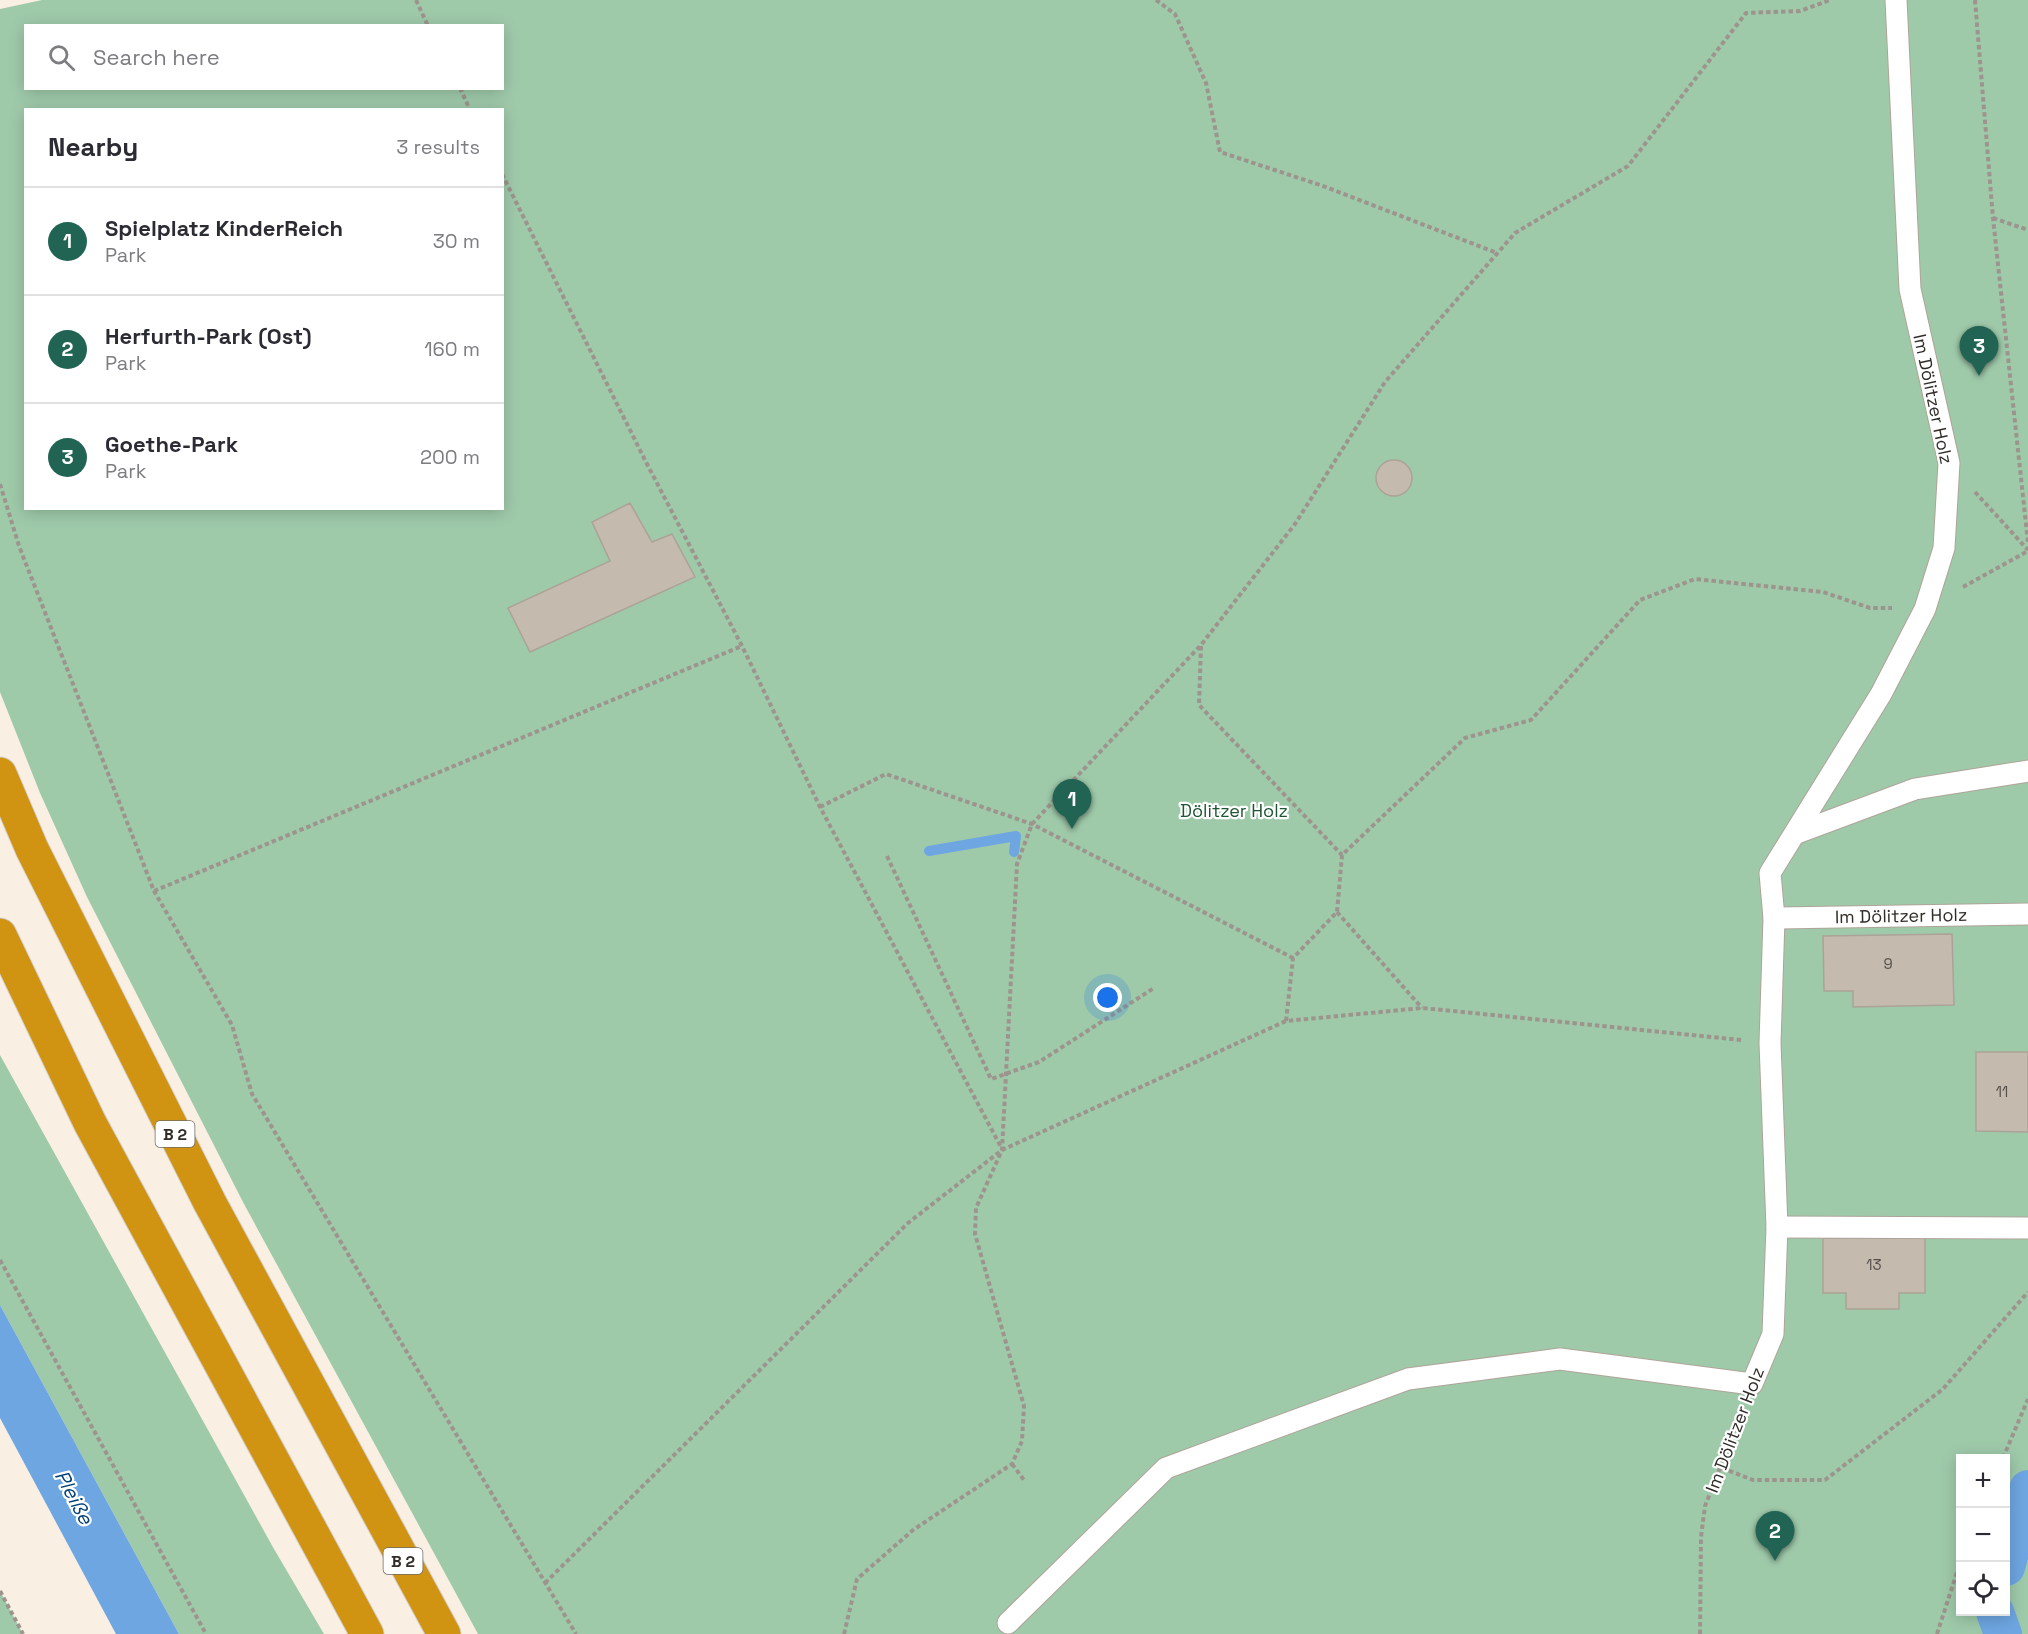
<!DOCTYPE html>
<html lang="en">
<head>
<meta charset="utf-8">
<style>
	:root { --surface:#fff; --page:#f2f2f3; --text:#2b2b33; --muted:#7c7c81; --line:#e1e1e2; --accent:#216454 }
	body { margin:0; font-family:"Space Grotesk",sans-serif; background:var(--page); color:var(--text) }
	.controls { position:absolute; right:18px; bottom:18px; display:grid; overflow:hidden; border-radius:0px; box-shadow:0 3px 15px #0003 }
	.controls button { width:54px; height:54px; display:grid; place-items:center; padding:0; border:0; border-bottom:2px solid var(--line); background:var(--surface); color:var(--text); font:30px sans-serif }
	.you { position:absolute; left:1108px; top:998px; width:21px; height:21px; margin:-15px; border:4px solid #fff; border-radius:50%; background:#1a73e8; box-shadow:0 0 0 9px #1a73e833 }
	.badge { display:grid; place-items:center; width:39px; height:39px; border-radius:50%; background:var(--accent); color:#fff; font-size:20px; font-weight:700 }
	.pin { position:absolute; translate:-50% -50px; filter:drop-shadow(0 2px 3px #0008) }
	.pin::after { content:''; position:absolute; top:32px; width:21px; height:18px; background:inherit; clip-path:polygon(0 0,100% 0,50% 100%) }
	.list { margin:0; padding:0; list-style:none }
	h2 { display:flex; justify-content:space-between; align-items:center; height:78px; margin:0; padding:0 24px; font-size:26px }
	h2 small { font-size:20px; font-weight:400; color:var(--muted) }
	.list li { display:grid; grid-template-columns:39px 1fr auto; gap:18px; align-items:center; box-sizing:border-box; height:108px; padding:0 24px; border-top:2px solid var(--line) }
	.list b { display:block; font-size:22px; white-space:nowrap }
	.list p { margin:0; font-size:20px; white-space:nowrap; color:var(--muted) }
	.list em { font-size:20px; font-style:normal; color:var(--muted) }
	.icon { flex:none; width:33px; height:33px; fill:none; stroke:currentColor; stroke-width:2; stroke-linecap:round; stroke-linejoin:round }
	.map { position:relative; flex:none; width:2028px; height:1634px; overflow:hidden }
	.search { position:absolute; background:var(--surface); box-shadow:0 3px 15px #0003; left:24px; top:24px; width:480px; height:66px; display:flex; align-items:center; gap:15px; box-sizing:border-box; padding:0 21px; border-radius:0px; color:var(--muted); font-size:22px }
	.panel { position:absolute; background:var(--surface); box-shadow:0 3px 15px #0003; left:24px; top:108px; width:480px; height:402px; border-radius:0px }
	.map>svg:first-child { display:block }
	.green { fill:#9fcaaa; fill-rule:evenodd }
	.water { fill:#6ea6e1 }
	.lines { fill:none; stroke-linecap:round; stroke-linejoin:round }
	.stream { stroke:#6ea6e1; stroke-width:10 }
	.canal { stroke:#6ea6e1; stroke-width:38 }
	.building { fill:#c4baae; stroke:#aca297; stroke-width:1.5 }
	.lane-casing { stroke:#aea499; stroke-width:23 }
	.highway-casing { stroke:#d2d1d0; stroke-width:35 }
	.path { stroke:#9d958d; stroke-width:4; stroke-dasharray:4.5 3; stroke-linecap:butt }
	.lane { stroke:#fff; stroke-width:21 }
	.highway { stroke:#d09412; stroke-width:33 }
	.labels { text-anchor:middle; stroke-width:4.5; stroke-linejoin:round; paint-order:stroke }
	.number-label { font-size:15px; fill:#56504a }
	.shield { fill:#fff; stroke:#6f6b68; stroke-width:1.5 }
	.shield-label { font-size:16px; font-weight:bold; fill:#312c28 }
	.street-label { font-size:18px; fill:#312c28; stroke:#fff }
	.park-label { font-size:18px; fill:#1e5532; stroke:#fff }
	.water-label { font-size:20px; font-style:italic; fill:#014278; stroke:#fff }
</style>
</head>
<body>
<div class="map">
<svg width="2028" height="1634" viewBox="0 0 2028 1634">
	<rect width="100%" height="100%" fill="#faefe3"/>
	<!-- green -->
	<g class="green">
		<path d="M42,0H2028V1634H478L244,1204L87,897L40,793L0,692V9ZM26,26H502V88H26ZM26,110H502V508H26ZM1960,1458H2006V1612H1960Z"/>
		<path d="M0,1055L274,1549L324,1634H179L0,1305Z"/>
		<path d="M0,1591L23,1634H0Z"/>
	</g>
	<!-- water -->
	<path class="water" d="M0,1305L179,1634H116L0,1418Z"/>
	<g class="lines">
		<!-- stream -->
		<path class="stream" d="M929,851L1016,836L1014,852"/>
		<!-- canal -->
		<g class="canal">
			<path d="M2006,1567L2028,1489"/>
			<path d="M1995,1612L2003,1634"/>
		</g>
	</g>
	<!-- building -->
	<g class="building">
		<circle cx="1394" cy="478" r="18"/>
		<path d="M630,503L652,542L672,534L695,577L530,652L508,608L610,561L592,522Z"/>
		<path d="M1952,934L1954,1005L1853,1007V991H1824L1823,936Z"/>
		<path d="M1976,1052H2028V1132L1976,1131Z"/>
		<path d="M1823,1238H1925V1293H1899V1309H1846V1293H1823Z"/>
	</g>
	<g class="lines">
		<defs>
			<g id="lane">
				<path d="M1797,833L1915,789L2028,771"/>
				<path d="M1774,918L2028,914"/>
				<path d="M1777,1227L2028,1228"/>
				<path d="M1008,1623L1166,1468L1408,1379L1560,1359L1752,1384L1773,1334L1777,1227L1770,1043L1774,918L1770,873L1881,694L1925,609L1944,548L1949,463L1910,289L1896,0"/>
			</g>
			<g id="highway">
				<path d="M0,774L32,849L210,1203L444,1634"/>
				<path d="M0,935L90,1123L367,1634"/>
			</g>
		</defs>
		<!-- lane casing -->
		<use href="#lane" class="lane-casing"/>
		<!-- highway casing -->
		<use href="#highway" class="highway-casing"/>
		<!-- path -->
		<g class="path">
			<path d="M416,0L428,26"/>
			<path d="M1156,0L1175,14L1206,83L1220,152L1323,186L1497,253"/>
			<path d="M1975,0L1993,218L2028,543"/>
			<path d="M460,88L470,110"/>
			<path d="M502,174L647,464L742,646L820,807L1002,1149"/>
			<path d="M1993,218L2028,230"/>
			<path d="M0,484L19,546L154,891L232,1025L252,1094L576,1634"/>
			<path d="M1975,492L2028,550"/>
			<path d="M1963,587L2028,551"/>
			<path d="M1201,646L1199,705L1342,855"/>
			<path d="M820,807L886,774L1032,824L1293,958"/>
			<path d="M887,856L991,1079L1039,1062L1154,988"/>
			<path d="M154,891L742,646"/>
			<path d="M1337,912L1422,1008"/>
			<path d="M1286,1021L1293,958L1337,912L1342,855L1465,738L1531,720L1640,600L1695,579L1823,592L1870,608H1892"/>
			<path d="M0,1260L206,1634"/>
			<path d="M2003,1458L2028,1399"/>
			<path d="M1012,1464L1024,1480"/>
			<path d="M1722,1468L1753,1480H1825L1943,1389L2028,1292"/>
			<path d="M545,1583L908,1223L1002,1150L1286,1021L1422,1008L1742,1040"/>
			<path d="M0,1591L23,1634"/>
			<path d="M844,1634L857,1579L913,1530L1012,1464L1022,1441L1024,1406L975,1234L976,1208L1002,1150L1017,864L1032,824L1201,645L1295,524L1385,382L1515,233L1628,166L1746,13L1800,11L1830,0"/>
			<path d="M1700,1634L1701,1537L1705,1506L1743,1410"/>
			<path d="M1937,1634L1960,1563"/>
		</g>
		<!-- lane -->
		<use href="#lane" class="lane"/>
		<!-- highway -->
		<use href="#highway" class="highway"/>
	</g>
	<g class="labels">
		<!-- number labels -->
		<g class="number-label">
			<text x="1888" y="969">9</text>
			<text x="2002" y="1097">11</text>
			<text x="1874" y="1270">13</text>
		</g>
		<!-- shield labels -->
		<g class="shield">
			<rect x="155.5" y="1121" width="39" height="26" rx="4.5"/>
			<rect x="383.5" y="1548" width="39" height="26" rx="4.5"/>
		</g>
		<g class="shield-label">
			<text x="175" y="1140">B 2</text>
			<text x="403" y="1567">B 2</text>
		</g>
		<!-- street labels -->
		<g class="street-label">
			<text transform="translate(1933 399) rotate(78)" y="6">Im Dölitzer Holz</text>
			<text transform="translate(1901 916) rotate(-1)" y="6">Im Dölitzer Holz</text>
			<text transform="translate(1735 1430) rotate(-69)" y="6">Im Dölitzer Holz</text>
		</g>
		<!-- park labels -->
		<g class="park-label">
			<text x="1234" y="817">Dölitzer Holz</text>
		</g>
		<!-- water labels -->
		<g class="water-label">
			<text transform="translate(74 1497) rotate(62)" y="7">Pleiße</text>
		</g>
	</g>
</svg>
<div class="controls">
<button>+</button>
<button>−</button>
<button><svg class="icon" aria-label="locate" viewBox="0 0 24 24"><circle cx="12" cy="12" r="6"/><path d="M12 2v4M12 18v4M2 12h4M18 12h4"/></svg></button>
</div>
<div class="you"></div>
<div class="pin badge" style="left:1072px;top:829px">1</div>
<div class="pin badge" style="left:1775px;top:1561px">2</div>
<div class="pin badge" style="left:1979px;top:376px">3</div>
<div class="search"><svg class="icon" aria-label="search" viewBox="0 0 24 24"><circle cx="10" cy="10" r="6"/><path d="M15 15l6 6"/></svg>Search here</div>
<section class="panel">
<h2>Nearby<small>3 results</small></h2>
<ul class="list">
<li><span class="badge">1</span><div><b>Spielplatz KinderReich</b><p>Park</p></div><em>30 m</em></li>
<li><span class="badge">2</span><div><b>Herfurth-Park (Ost)</b><p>Park</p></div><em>160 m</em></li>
<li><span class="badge">3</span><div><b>Goethe-Park</b><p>Park</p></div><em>200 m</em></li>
</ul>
</section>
</div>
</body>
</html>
